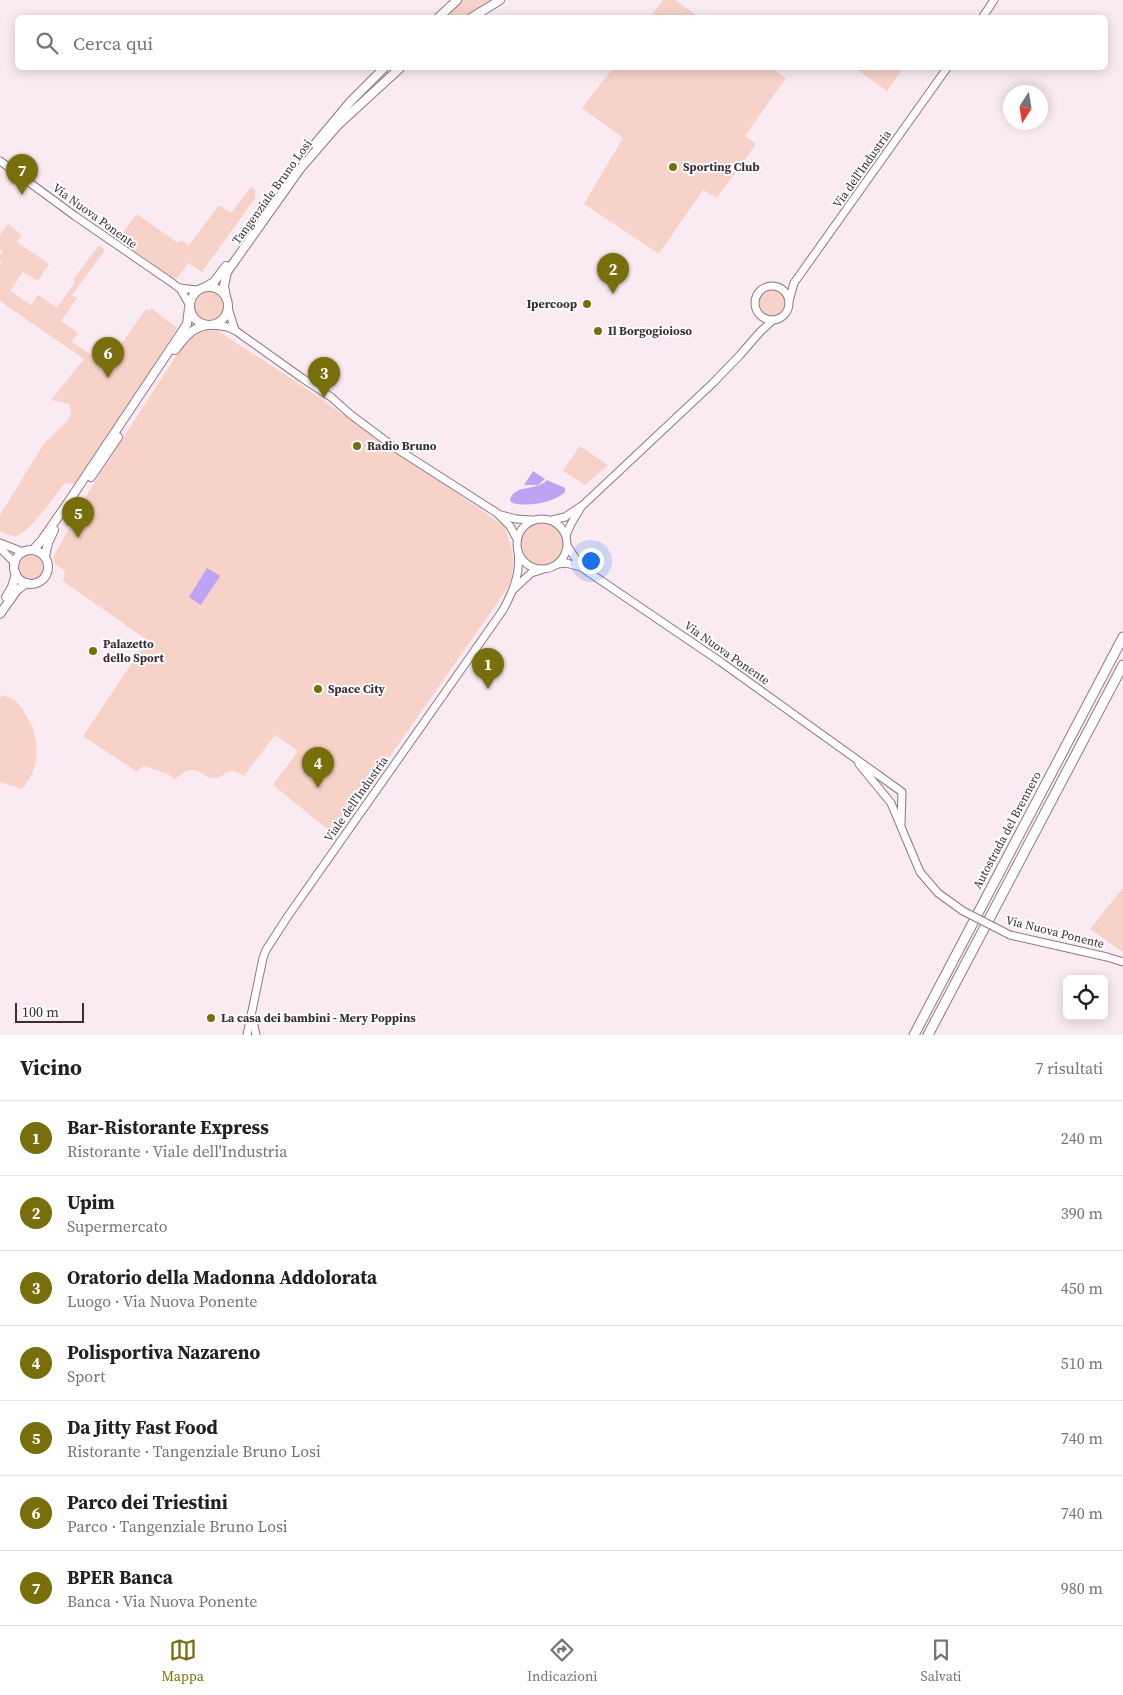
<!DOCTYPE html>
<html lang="it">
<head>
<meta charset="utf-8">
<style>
	:root { --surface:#fff; --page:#f2f2f2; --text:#202124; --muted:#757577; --line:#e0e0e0; --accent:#786e0b }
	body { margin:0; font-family:"Source Serif 4",serif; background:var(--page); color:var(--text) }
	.controls { position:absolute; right:15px; bottom:15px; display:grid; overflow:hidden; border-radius:8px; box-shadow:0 2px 12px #0003 }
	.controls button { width:45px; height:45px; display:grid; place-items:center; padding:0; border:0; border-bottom:1px solid var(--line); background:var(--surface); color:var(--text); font:25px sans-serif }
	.compass { position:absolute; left:1003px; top:85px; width:45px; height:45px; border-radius:50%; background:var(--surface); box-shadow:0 2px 12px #0003; rotate:192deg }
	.scale { position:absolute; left:15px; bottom:12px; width:69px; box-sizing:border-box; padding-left:5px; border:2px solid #3b2d34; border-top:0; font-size:14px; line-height:18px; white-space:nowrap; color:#3b2d34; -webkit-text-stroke:4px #fdfdfd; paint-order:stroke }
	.you { position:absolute; left:590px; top:560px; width:18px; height:18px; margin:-12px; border:4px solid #fff; border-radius:50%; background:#1a73e8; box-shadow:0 0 0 8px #1a73e833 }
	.badge { display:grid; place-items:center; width:32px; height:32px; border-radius:50%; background:var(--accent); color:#fff; font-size:16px; font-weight:700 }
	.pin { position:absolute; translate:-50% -41px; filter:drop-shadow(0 1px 2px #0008) }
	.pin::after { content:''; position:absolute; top:26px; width:18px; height:15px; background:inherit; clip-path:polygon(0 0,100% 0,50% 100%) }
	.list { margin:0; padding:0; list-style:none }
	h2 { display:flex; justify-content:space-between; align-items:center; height:65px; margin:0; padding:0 20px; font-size:21px }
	h2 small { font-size:16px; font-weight:400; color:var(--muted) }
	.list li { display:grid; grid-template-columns:32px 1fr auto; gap:15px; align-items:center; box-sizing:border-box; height:75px; padding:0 20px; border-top:1px solid var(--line) }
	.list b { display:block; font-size:19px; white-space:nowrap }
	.list p { margin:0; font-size:16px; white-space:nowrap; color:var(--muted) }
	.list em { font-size:16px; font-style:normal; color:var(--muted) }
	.icon { flex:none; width:28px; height:28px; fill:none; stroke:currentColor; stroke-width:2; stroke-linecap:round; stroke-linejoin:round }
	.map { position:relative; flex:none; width:1123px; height:1035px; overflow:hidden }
	.search { position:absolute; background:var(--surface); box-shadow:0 2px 12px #0003; left:15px; right:15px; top:15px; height:55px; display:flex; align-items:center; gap:12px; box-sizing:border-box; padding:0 18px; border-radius:8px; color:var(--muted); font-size:19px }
	.sheet { height:590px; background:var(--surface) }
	nav { display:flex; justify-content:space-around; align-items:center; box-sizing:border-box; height:70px; border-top:1px solid var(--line); background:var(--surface); font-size:14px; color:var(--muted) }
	nav a { display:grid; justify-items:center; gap:2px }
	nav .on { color:var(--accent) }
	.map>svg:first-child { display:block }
	.green { fill:#f7d2c9 }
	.water { fill:#bea3f3 }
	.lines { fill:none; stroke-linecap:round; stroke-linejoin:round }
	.secondary-casing { stroke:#957485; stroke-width:9 }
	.primary-casing { stroke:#957485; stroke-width:10 }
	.highway-casing { stroke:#957485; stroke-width:11 }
	.secondary { stroke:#fff; stroke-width:7 }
	.primary { stroke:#fff; stroke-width:8 }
	.highway { stroke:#fff; stroke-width:9 }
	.secondary-bridge-casing { stroke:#957485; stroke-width:9; stroke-linecap:butt }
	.secondary-bridge { stroke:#fff; stroke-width:7 }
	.poi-dot { fill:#786e0b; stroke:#fdfdfd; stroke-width:2 }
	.labels { text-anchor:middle; stroke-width:4; stroke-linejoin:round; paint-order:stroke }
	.poi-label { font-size:12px; font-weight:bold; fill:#3b2d34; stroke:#fdfdfd; text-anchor:start }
	.street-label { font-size:12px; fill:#3b2d34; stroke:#fdfdfd }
</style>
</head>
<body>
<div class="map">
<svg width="1123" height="1035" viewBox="0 0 1123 1035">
	<rect width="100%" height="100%" fill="#faebf3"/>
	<!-- green -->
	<g class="green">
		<path d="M460,0H493L467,17L441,18Z"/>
		<path d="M663,0H675L699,17H650Z"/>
		<path d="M613,68H771L786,78L745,136L756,144L717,198L703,190L659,254L584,204L623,138L582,108Z"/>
		<path d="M858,68H903L887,91L856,69Z"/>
		<path d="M251,187L255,190V198L202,272L188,263L176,280L129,247L123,239V232L137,214L178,243L181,240L189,245L219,205L231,213Z"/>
		<path d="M8,224L22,235L17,242L49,264L38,281L23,272L10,291L31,305L38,295L57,308L75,282L73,280L99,245L105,250L72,295L77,298L61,321L78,333L72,342L93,356L103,342L115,350L118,349L146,309L149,311L151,308L177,328L106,442L75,484L65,483C55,495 29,534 15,536C10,536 4,533 0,531V515L43,445L67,421L71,414L70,404L51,400L84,359L0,301V265L2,262L0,260V255L3,252L0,249V235Z"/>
		<circle cx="772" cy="303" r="14"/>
		<circle cx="209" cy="306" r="16"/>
		<path d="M205,330L218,331L292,379L504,526C512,547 517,565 509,586L335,835L273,785L298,751L275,735L244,776C224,764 228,779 212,778C205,777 199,769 191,770C185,770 179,777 174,779L168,774L144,766L136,771L83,736L147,640L63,581L65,571L55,564L53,558L91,488L188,337H194Z"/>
		<path d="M580,446L608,465L585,485L563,471Z"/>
		<circle cx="542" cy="544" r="22"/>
		<circle cx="31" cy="567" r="14"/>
		<path d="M3,695C8,697 13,699 17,702C20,705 22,709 24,712C40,735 42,767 22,789L0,782V698Z"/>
		<path d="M1123,888V952L1090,929Z"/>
	</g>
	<!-- water -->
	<g class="water">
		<path d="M533,471L545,479L538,485H524Z"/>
		<path d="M547,480L565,488V492C553,503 528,507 512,503L510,500C515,483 536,492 547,480Z"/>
		<path d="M207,568L220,576L201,605L189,597Z"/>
	</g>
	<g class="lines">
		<defs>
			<g id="secondary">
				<path d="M982,18L994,0"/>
				<path d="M0,161L75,216L171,282L179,288L197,290"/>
				<circle cx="772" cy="303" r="17"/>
				<path d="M180,288L189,304"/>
				<path d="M789,301L794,283L947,68"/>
				<path d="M228,308L235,330"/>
				<path d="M211,325L228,327L236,331L302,378L331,397L350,414L394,447L497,513L510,526L517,539"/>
				<path d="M501,515L516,519L532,520"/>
				<circle cx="542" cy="544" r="25"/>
				<path d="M552,520L565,517L583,505L713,383L740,355L760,332L773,320"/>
				<path d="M566,535L571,524L580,509"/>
				<path d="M0,543L23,552"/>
				<path d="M568,547L581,567L721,662L902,792L901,824"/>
				<path d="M0,548L15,563"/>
				<path d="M558,564L566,563L581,567"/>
				<path d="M514,589L531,573L541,570"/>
				<path d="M859,764L891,803L920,872L938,893L963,911"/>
				<path d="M1010,935L1107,957L1123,962"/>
				<path d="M252,1016L256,1035"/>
				<path d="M247,1035L263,958L266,950L288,916L503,610C513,591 521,574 518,552"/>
			</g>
			<g id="primary">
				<path d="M438,18L457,0"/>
				<path d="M471,18L500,0"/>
				<path d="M315,144L351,101L384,68"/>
				<circle cx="209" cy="306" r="19"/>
				<path d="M205,287L214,282L226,266"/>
				<path d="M226,297L224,286L227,272L300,169L338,125L400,68"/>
				<path d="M175,350C184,338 191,328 207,325"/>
				<path d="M91,477L118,437"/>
				<path d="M33,550L42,540L69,501L187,324L189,308"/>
				<circle cx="31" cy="567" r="17"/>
				<path d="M45,556L48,543L54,530"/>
				<path d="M6,597L12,587L16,574"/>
				<path d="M0,614L17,590L27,583"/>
			</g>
			<g id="highway">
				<path d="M914,1035L1123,637"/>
				<path d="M928,1035L1123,665"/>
			</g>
		</defs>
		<!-- secondary casing -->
		<use href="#secondary" class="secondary-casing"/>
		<!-- primary casing -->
		<use href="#primary" class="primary-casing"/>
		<!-- highway casing -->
		<use href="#highway" class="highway-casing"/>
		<!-- secondary -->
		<use href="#secondary" class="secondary"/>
		<!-- primary -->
		<use href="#primary" class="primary"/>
		<!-- highway -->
		<use href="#highway" class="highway"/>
		<defs>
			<path id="secondary-bridge" d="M963,911L1010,935"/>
		</defs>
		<!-- secondary-bridge casing -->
		<use href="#secondary-bridge" class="secondary-bridge-casing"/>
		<!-- secondary-bridge -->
		<use href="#secondary-bridge" class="secondary-bridge"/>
	</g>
	<!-- markers -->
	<g class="poi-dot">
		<circle cx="673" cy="167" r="5"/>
		<circle cx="587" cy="304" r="5"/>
		<circle cx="598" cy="331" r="5"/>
		<circle cx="357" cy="446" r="5"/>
		<circle cx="93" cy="651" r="5"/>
		<circle cx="318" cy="689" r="5"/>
		<circle cx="211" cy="1018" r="5"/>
	</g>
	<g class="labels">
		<!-- poi labels -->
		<g class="poi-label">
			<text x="683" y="171">Sporting Club</text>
			<text x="577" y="308" text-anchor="end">Ipercoop</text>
			<text x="608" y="335">Il Borgogioioso</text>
			<text x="367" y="450">Radio Bruno</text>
			<text x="103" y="648">Palazetto<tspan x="103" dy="14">dello Sport</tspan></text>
			<text x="328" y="693">Space City</text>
			<text x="221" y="1022">La casa dei bambini - Mery Poppins</text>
		</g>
		<!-- street labels -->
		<g class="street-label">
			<text transform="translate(862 169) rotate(-55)" y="4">Via dell'Industria</text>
			<text transform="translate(272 192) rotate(-54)" y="4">Tangenziale Bruno Losi</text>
			<text transform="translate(95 216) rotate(36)" y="4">Via Nuova Ponente</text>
			<text transform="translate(727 653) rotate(35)" y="4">Via Nuova Ponente</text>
			<text transform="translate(356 799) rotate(-55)" y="4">Viale dell'Industria</text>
			<text transform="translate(1007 830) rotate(-62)" y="4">Autostrada del Brennero</text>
			<text transform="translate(1055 932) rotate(14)" y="4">Via Nuova Ponente</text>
		</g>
	</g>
</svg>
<div class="controls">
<button><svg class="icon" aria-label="locate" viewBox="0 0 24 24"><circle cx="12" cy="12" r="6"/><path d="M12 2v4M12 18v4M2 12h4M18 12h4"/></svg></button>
</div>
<svg class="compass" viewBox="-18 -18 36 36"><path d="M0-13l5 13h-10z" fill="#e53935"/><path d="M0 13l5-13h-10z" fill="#757577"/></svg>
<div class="scale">100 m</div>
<div class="you"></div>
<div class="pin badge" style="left:488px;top:689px">1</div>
<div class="pin badge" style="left:613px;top:294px">2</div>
<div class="pin badge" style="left:324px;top:398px">3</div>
<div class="pin badge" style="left:318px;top:788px">4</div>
<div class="pin badge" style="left:78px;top:538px">5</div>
<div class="pin badge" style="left:108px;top:378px">6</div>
<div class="pin badge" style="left:22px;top:195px">7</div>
<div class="search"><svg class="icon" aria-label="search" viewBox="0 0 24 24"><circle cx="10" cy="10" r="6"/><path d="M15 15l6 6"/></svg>Cerca qui</div>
</div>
<section class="sheet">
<h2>Vicino<small>7 risultati</small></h2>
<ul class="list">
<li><span class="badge">1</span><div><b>Bar-Ristorante Express</b><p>Ristorante · Viale dell'Industria</p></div><em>240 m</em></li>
<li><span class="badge">2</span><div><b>Upim</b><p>Supermercato</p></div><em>390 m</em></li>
<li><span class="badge">3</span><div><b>Oratorio della Madonna Addolorata</b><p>Luogo · Via Nuova Ponente</p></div><em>450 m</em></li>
<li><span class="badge">4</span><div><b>Polisportiva Nazareno</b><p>Sport</p></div><em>510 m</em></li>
<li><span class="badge">5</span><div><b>Da Jitty Fast Food</b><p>Ristorante · Tangenziale Bruno Losi</p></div><em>740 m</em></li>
<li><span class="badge">6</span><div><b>Parco dei Triestini</b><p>Parco · Tangenziale Bruno Losi</p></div><em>740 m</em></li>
<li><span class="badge">7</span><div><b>BPER Banca</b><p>Banca · Via Nuova Ponente</p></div><em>980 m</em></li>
</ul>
</section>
<nav>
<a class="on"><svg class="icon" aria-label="map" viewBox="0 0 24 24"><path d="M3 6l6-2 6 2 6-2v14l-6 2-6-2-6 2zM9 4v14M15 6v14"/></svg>Mappa</a>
<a><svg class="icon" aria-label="directions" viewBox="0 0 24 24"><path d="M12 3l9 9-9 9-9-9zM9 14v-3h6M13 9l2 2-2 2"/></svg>Indicazioni</a>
<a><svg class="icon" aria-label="saved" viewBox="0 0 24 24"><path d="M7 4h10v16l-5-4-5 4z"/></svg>Salvati</a>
</nav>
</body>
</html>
